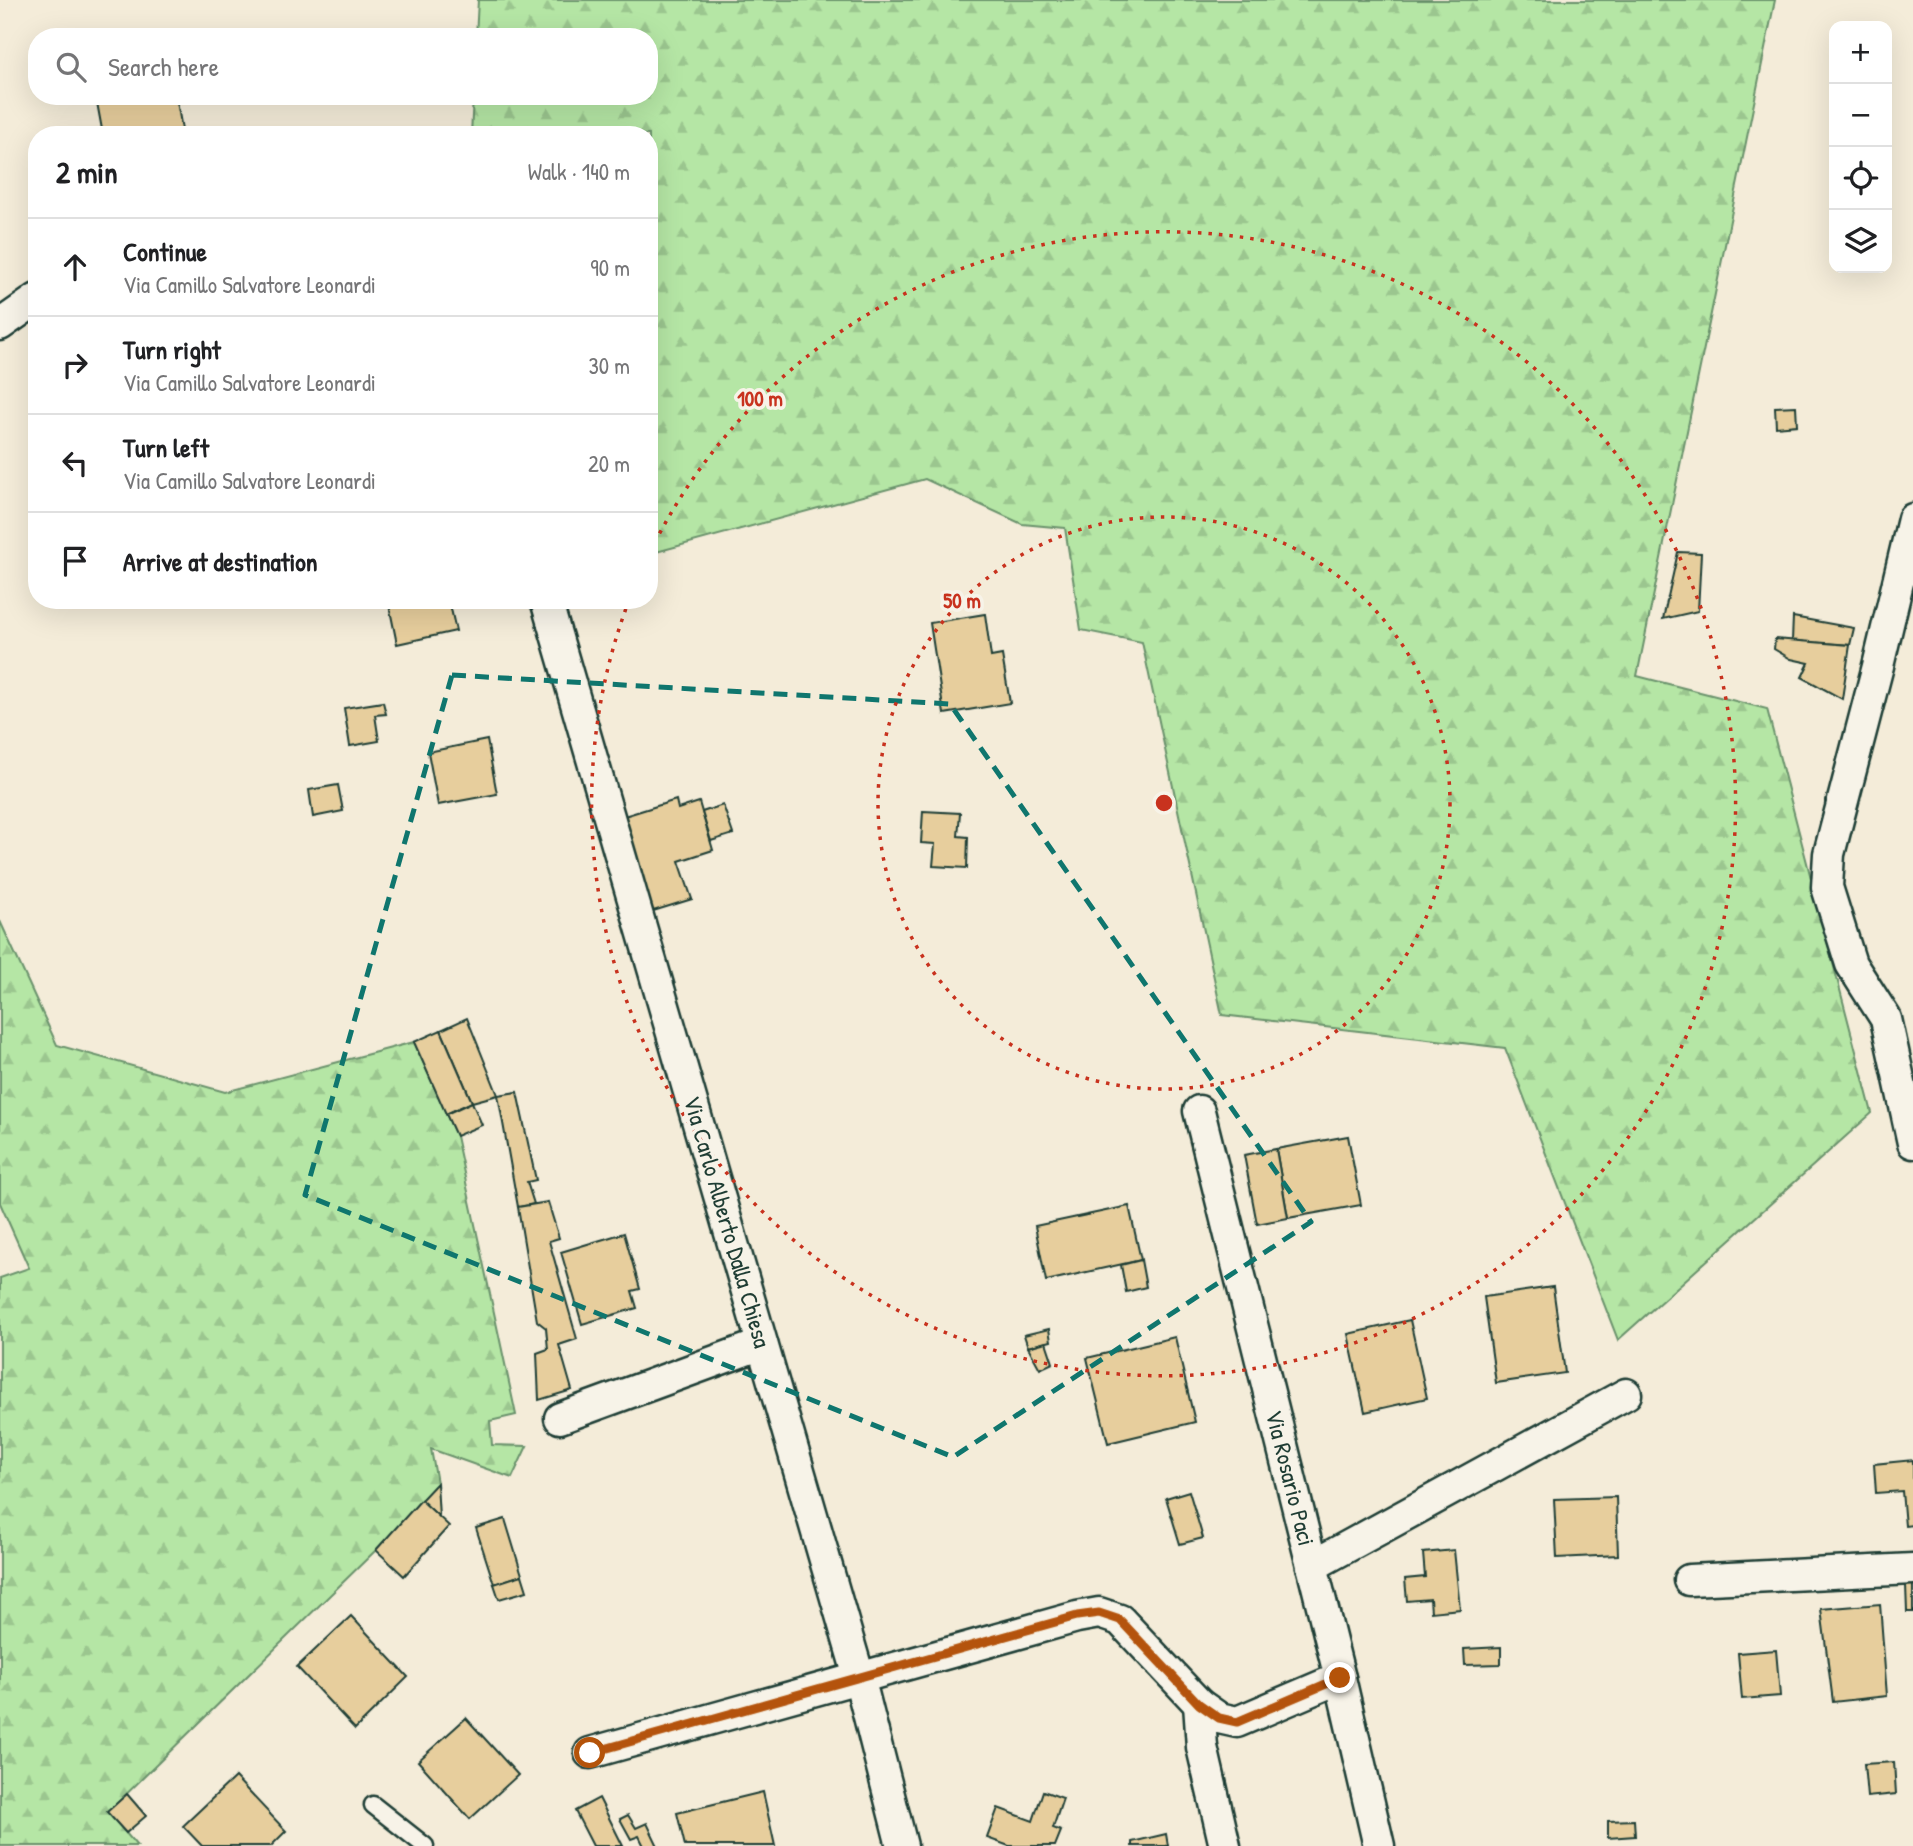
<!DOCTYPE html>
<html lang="en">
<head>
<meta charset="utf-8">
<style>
	:root { --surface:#fff; --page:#f6f6f6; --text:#202124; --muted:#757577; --line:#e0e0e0 }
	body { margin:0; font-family:"Patrick Hand",sans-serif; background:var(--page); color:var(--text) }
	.controls { position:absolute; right:21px; top:21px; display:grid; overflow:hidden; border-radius:14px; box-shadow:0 7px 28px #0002 }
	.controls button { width:63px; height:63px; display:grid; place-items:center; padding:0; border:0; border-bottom:2px solid var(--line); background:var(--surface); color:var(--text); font:35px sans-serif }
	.stop { position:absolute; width:21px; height:21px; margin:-16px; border:5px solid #b45309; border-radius:50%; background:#fff }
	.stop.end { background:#b45309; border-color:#fff; box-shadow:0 2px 7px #0008 }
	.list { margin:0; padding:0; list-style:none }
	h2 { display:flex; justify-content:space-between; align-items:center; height:91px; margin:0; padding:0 28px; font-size:30px }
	h2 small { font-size:23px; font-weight:400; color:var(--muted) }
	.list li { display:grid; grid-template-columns:46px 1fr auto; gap:21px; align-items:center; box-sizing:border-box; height:98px; padding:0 28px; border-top:2px solid var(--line) }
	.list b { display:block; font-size:26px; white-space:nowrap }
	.list p { margin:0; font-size:23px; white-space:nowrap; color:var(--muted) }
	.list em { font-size:23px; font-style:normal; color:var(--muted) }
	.icon { flex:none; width:38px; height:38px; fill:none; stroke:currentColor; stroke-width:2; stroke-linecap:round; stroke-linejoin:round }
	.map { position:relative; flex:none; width:1913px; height:1846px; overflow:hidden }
	.search { position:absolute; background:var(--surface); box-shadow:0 7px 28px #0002; left:28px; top:28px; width:630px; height:77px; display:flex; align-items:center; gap:18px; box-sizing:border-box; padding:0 24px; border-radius:28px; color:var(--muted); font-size:26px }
	.panel { position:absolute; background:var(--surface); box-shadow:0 7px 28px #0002; left:28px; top:126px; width:630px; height:483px; border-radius:28px }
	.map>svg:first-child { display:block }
	.forest { fill:url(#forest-firs); stroke:#6a926c; stroke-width:2 }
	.building { fill:#e7ce9d; stroke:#1f3d34; stroke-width:2 }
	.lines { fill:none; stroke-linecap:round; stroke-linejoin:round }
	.lane-casing { stroke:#1f3d34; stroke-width:21 }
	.street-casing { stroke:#1f3d34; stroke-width:35 }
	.lane { stroke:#f7f3e8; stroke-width:16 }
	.street { stroke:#f7f3e8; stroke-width:30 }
	.route { stroke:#b45309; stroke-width:9 }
	.marked { fill:none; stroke:#0f766e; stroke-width:5; stroke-dasharray:14 9; stroke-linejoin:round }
	.ring { fill:none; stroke:#c8321e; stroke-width:3.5; stroke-dasharray:3.5 7 }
	.labels { text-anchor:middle; stroke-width:7; stroke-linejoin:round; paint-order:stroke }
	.street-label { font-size:24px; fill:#1f3d34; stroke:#f7f3e8 }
	.centre { fill:#c8321e; stroke:#f7f3e8; stroke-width:3.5 }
	.ring-label { font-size:21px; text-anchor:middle; font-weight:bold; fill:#c8321e; stroke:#f7f3e8; stroke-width:7; stroke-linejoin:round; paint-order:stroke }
</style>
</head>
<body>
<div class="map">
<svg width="1913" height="1846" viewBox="0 0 1913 1846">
	<defs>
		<pattern id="forest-firs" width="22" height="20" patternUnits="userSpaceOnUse" patternTransform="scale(1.75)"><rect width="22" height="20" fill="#b5e6a5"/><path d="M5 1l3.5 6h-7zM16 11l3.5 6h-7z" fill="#9bc68f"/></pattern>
	</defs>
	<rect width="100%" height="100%" fill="#f4ecd9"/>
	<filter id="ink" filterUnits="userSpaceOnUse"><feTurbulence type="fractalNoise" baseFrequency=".0143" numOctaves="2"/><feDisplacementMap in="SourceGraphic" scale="14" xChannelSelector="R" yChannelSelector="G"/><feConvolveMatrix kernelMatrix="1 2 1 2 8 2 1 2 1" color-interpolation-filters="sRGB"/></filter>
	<g filter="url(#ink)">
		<!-- forest -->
		<g class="forest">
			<path d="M478,0H1775L1637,676L1767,709L1872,1113L1618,1340L1505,1048L1222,1015L1142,642L1081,630L1065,528L1022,524L925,479L649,554V135H471L473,96H649V37H476Z"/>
			<path d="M0,921L57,1045L225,1092L414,1042L456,1136L516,1415L490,1421L492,1445L527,1446L512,1478L431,1449L437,1483L376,1550L108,1812L137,1846H0V1278L29,1268L0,1203Z"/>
		</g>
		<!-- building -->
		<g class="building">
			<path d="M176,96L183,135H103L96,97Z"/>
			<path d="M1796,406L1797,425L1776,427L1775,407Z"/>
			<path d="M1678,552L1701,553L1698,611L1663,619Z"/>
			<path d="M388,600H449L456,631L397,644Z"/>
			<path d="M985,614L991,657L1002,655L1010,703L944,714L930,623Z"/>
			<path d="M1793,617L1854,628L1850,645L1792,641Z"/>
			<path d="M1775,639L1850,645L1842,699L1802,677L1809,663L1791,659L1774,649Z"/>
			<path d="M383,702L386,714L375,715L379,741L350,746L344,708Z"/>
			<path d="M487,740L497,794L438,805L428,752Z"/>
			<path d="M338,785L343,811L313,817L309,790Z"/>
			<path d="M676,800L678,809L699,802L713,850L679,861L692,899L650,912L621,817Z"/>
			<path d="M723,805L733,834L711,841L702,812Z"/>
			<path d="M923,811L960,813L958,836L968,837L967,868L933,866L935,844L921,843Z"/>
			<path d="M467,1018L498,1095L472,1102L441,1030Z"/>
			<path d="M441,1030L472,1102L446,1114L414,1042Z"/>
			<path d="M517,1092L536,1180L527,1182L534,1204L518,1207L498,1095Z"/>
			<path d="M472,1102L482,1125L456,1136L446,1114Z"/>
			<path d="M1348,1136L1361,1205L1288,1218L1276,1149Z"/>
			<path d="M1276,1149L1288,1218L1257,1224L1244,1155Z"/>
			<path d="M548,1202L559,1238L549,1241L577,1339L559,1345L572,1390L539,1400L537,1353L548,1349L546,1328L537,1321L518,1207Z"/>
			<path d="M1129,1206L1141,1260L1046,1281L1035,1226Z"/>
			<path d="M624,1233L640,1289L632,1291L637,1308L582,1324L561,1252Z"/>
			<path d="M1141,1260L1146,1287L1126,1292L1121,1265Z"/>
			<path d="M1553,1287L1565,1373L1496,1383L1484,1297Z"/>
			<path d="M1410,1320L1427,1398L1365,1412L1348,1334Z"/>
			<path d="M1049,1329L1051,1341L1028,1347L1024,1335Z"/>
			<path d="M1175,1337L1195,1422L1108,1443L1087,1358Z"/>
			<path d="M1046,1342L1053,1363L1040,1369L1028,1347Z"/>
			<path d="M1913,1460V1525L1905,1526L1902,1491L1876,1493L1874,1464Z"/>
			<path d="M437,1483L439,1517L421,1500Z"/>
			<path d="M1189,1491L1203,1538L1180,1544L1166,1498Z"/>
			<path d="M1616,1497L1618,1555L1557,1558L1554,1499Z"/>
			<path d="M421,1500L449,1526L404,1576L376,1550Z"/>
			<path d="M505,1519L522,1575L494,1584L476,1528Z"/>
			<path d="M1454,1550L1460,1609L1431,1612L1430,1599L1407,1601L1405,1579L1425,1577L1423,1553Z"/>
			<path d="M522,1575L527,1591L499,1599L494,1584Z"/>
			<path d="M1906,1585H1913V1612H1907Z"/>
			<path d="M1880,1604L1887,1696L1833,1702L1821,1609Z"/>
			<path d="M351,1616L408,1677L355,1729L297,1667Z"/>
			<path d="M1501,1647V1664L1465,1665L1464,1649Z"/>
			<path d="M1776,1650L1780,1696L1742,1699L1738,1653Z"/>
			<path d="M466,1718L518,1775L470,1819L418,1761Z"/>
			<path d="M1894,1762L1896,1794L1867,1797L1864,1764Z"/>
			<path d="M235,1777L286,1831L271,1846H202L183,1826Z"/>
			<path d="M1043,1791L1063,1798L1053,1828L1061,1831L1055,1846H1009L987,1838L998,1808L1033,1821Z"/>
			<path d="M763,1792L775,1846H685L677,1813Z"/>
			<path d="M127,1794L146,1816L126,1833L107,1812Z"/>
			<path d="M599,1798L623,1846H593L575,1811Z"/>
			<path d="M628,1815L636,1828L647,1823L658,1846H644L639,1836L631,1839L620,1819Z"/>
			<path d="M1634,1820L1635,1836L1608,1838V1821Z"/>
			<path d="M1166,1834L1168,1846H1132V1842Z"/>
		</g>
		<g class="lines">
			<defs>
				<path id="lane" d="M373,1805L425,1846"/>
				<g id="street">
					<path d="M0,325L37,299"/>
					<path d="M1913,519L1878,666L1829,854L1827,887L1851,964L1886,1019L1913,1143"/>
					<path d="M546,600L859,1677L902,1846"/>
					<path d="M1199,1111L1340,1678L1379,1846"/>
					<path d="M560,1418L762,1344"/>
					<path d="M1312,1566L1626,1394"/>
					<path d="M1689,1580L1913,1569"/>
					<path d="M1199,1704L1202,1747L1225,1846"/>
					<path d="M590,1753L1077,1617L1099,1613L1120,1620L1199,1704L1219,1718L1237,1722L1340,1678"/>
				</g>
			</defs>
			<!-- lane casing -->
			<use href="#lane" class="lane-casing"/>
			<!-- street casing -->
			<use href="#street" class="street-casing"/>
			<!-- lane -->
			<use href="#lane" class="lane"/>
			<!-- street -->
			<use href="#street" class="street"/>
		</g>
	</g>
	<g class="lines" filter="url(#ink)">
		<!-- route -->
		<path class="route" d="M590,1753L1077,1616L1099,1613L1120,1620L1199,1704L1219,1718L1237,1722L1340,1678"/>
	</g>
	<!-- marked area -->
	<path class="marked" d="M452,675L950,704L1311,1222L953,1457L305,1195Z"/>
	<!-- distance rings -->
	<g class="ring">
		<circle cx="1164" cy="803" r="286"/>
		<path d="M650 552A572 572 0 1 1 628 603"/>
	</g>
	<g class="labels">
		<!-- street labels -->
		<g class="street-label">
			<text transform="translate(727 1222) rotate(74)" y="8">Via Carlo Alberto Dalla Chiesa</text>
			<text transform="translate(1290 1478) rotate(76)" y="8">Via Rosario Paci</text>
		</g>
	</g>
	<circle cx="1164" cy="803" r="10" class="centre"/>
	<g class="ring-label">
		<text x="760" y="406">100 m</text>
		<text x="962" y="608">50 m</text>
	</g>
</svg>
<div class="controls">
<button>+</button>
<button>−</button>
<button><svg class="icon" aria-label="locate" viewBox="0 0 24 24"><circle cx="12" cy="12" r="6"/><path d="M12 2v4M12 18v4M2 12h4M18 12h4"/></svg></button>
<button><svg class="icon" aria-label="layers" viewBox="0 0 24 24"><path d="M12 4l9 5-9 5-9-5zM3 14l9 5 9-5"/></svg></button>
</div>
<div class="stop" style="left:590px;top:1753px"></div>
<div class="stop end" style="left:1340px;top:1678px"></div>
<div class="search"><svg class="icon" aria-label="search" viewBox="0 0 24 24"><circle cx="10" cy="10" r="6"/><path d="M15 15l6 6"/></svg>Search here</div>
<section class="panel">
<h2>2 min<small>Walk · 140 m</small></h2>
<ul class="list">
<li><svg class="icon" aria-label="ahead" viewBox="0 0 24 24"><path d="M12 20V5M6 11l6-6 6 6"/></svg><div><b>Continue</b><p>Via Camillo Salvatore Leonardi</p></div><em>90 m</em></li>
<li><svg class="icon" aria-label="right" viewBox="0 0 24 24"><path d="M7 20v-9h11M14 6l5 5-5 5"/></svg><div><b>Turn right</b><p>Via Camillo Salvatore Leonardi</p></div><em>30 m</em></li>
<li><svg class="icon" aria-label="left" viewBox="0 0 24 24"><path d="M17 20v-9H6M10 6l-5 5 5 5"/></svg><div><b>Turn left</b><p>Via Camillo Salvatore Leonardi</p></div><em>20 m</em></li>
<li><svg class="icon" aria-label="arrive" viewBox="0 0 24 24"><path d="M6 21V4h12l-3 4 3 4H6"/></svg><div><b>Arrive at destination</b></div></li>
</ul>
</section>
</div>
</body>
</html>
